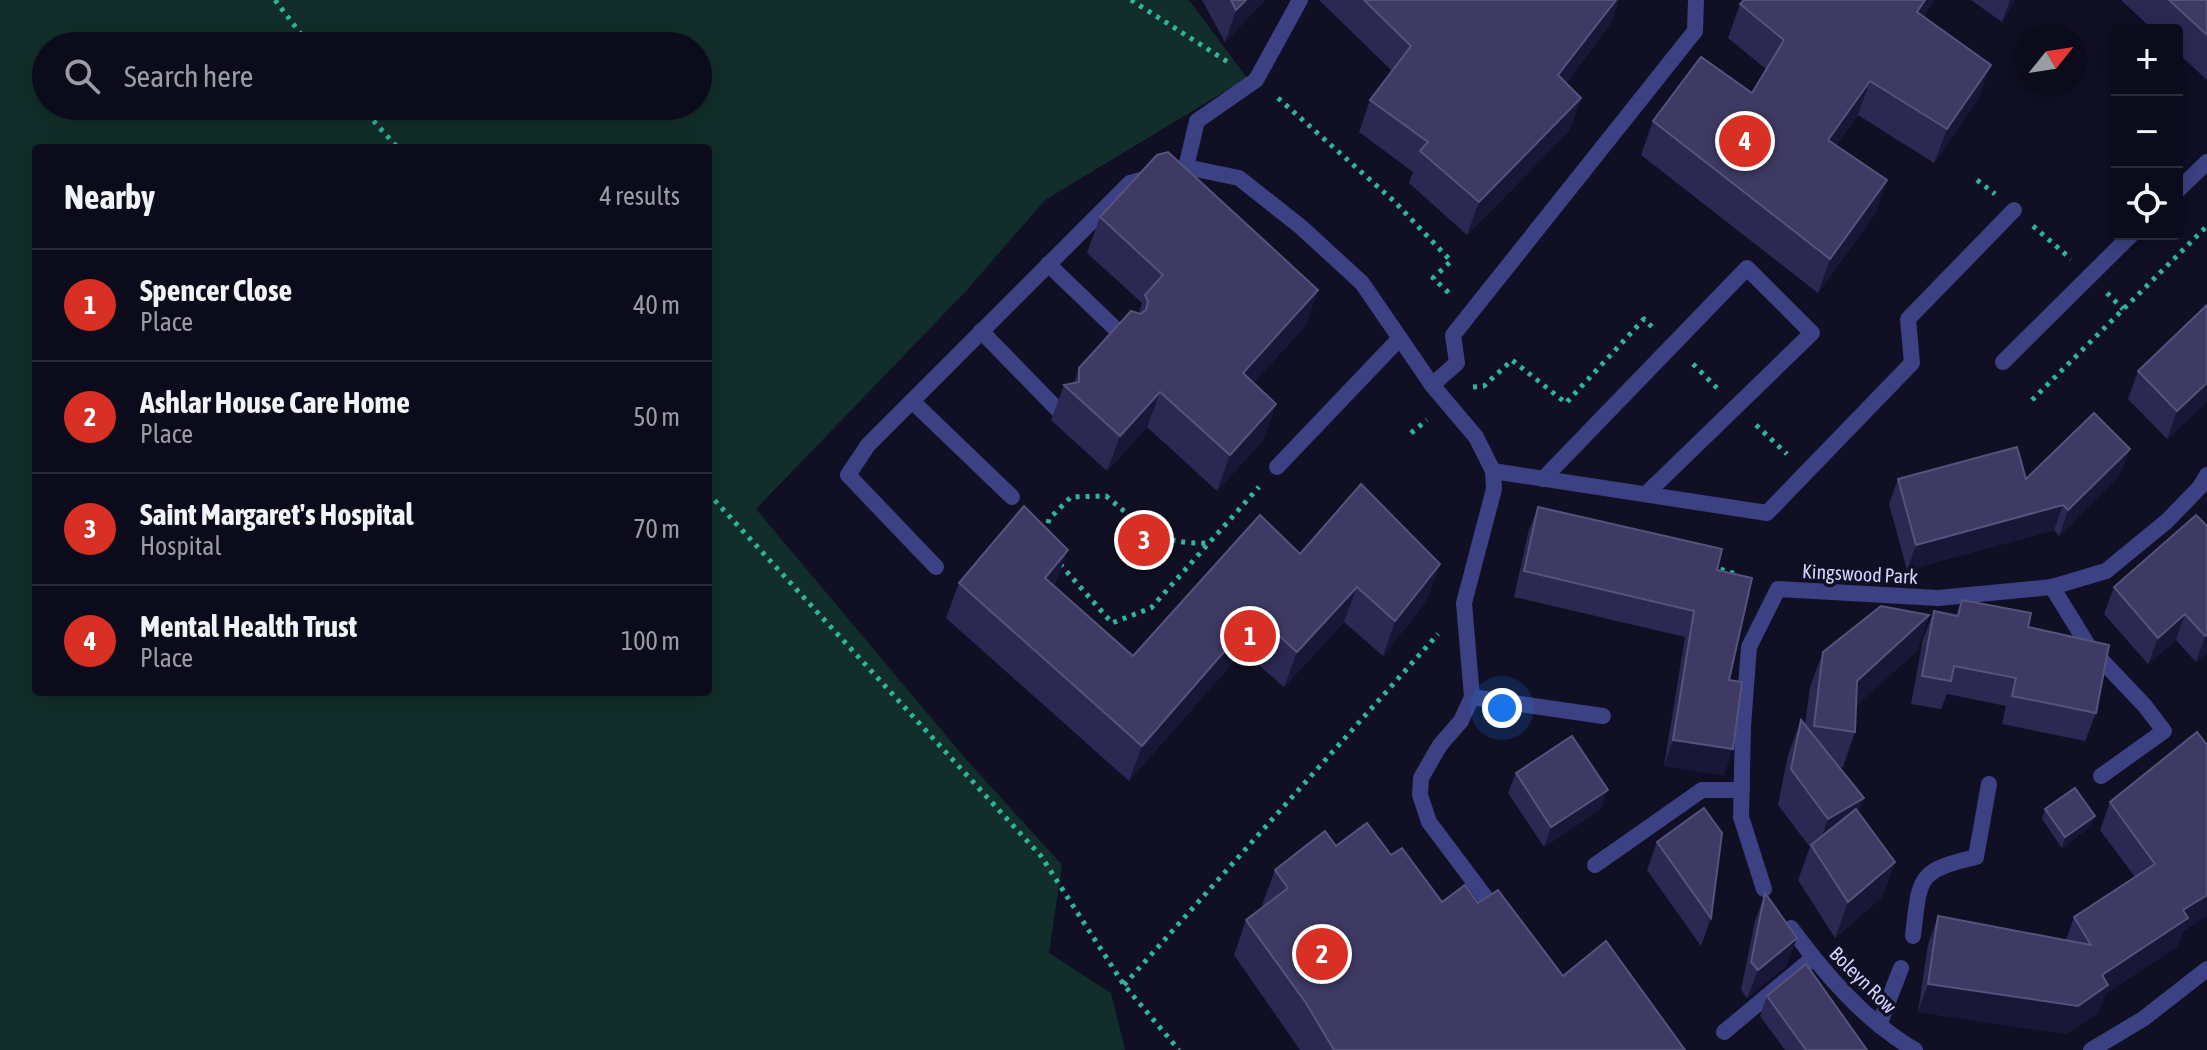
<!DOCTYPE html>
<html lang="en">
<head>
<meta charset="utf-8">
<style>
	:root { --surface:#0c0b1b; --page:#1a1928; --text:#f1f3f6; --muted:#9a9ba3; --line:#2c2b3a; --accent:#d93025 }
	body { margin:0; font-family:"Asap Condensed",sans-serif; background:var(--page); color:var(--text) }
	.controls { position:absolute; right:24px; top:24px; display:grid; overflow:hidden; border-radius:8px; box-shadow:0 4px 20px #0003 }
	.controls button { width:72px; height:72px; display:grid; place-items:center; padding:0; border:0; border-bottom:2px solid var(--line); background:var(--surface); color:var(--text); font:40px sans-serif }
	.compass { position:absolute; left:2015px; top:24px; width:72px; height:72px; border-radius:50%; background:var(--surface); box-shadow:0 4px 20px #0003; rotate:60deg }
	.you { position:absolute; left:1502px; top:708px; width:28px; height:28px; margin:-20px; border:6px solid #fff; border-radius:50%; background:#1a73e8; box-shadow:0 0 0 12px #1a73e833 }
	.badge { display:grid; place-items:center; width:52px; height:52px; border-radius:50%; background:var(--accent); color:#fff; font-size:26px; font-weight:700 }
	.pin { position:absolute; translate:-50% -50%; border:4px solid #fff; box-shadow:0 2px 8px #0006 }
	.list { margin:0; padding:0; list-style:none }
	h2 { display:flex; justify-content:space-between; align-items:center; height:104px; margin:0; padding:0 32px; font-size:34px }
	h2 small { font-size:26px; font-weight:400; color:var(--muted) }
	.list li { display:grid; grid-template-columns:52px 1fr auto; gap:24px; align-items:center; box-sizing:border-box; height:112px; padding:0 32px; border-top:2px solid var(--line) }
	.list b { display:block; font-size:30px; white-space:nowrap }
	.list p { margin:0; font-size:26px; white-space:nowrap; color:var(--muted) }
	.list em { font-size:26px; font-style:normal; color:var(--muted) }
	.icon { flex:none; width:44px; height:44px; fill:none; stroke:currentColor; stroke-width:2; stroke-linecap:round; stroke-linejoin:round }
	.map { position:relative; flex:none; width:2207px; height:1050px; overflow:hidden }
	.search { position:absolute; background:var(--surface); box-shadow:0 4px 20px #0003; left:32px; top:32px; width:680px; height:88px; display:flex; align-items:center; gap:20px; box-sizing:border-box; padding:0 28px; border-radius:44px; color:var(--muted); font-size:30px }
	.panel { position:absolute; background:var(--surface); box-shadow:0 4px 20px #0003; left:32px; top:144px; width:680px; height:552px; border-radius:8px }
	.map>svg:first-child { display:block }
	.green { fill:#122e2a; fill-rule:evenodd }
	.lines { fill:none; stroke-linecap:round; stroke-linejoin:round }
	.path { stroke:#31b49b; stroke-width:5; stroke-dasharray:4 6; stroke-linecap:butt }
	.service { stroke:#3b4182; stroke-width:16 }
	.minor { stroke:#3b4182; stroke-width:16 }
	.wall { fill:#2c2852 }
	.shaded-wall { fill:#191638 }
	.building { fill:#3e3a64; stroke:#55527c; stroke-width:2 }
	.labels { text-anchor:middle; stroke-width:7; stroke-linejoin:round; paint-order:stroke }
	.street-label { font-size:20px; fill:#d3d4fe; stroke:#100f24 }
</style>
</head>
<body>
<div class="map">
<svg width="2207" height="1050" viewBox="0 0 2207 1050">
	<rect width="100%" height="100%" fill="#100f24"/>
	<!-- green -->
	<path class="green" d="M0,0H1189L1247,78L1045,200L966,291L756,509L965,758L1062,865L1049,953L1111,993L1125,1050H0ZM46,46H698V106H46ZM36,148H708V692H36Z"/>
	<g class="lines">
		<!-- path -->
		<g class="path">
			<path d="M275,0L310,46"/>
			<path d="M1131,0L1231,64"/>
			<path d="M1278,98L1395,202L1451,261L1433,278L1450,294"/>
			<path d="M360,106L398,148"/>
			<path d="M1977,180L1995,194"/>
			<path d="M2033,226L2071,259"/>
			<path d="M2107,293L2123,309"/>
			<path d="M1693,364L1717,388"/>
			<path d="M1473,387L1484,386L1512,360L1566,403L1644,319L1653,328"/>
			<path d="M2032,400L2207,226"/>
			<path d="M1756,425L1787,454"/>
			<path d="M1411,433L1427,420"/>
			<path d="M708,493L1041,856L1124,985L1179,1050"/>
			<path d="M1046,533L1049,519L1071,497L1106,496C1144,527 1157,545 1209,543"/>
			<path d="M1060,564L1112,623L1151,608L1259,487"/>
			<path d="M1711,566L1736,574"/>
			<path d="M1124,985L1438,634"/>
		</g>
		<!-- service -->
		<g class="service">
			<path d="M1186,167L1197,121L1256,80L1300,0"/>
			<path d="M2177,191L2207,162"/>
			<path d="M1048,264L1125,338"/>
			<path d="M981,331L1058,410"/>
			<path d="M2003,362L2132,234"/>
			<path d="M1432,385L1457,363L1453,335L1695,31L1696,0"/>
			<path d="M912,401L1012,497"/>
			<path d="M1277,467L1400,338"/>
			<path d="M1493,471L1767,513L1912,363L1908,319L2014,210"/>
			<path d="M1543,479L1747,268L1812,333L1646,494"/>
			<path d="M936,567L848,475L868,445L1130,183L1186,167L1239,178L1301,227L1362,283L1432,385L1476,437L1493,471L1494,489L1464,603L1472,697L1461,721L1440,745L1421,778L1420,795L1429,822L1498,914"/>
			<path d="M2052,587L2089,647L2145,706L2164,731L2101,776"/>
			<path d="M1472,697L1603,716"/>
			<path d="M1595,865L1702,790H1742"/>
			<path d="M1913,936C1920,877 1916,871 1976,857L1989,784"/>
			<path d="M1879,1025L1901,968"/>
			<path d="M1724,1032L1813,958"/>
		</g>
		<!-- minor -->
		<g class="minor">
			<path d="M1764,889L1741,817L1743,726L1749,647L1778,589L1938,598L2052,587L2106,571L2167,521L2200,487L2207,475"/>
			<path d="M1791,928C1825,974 1865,1021 1915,1050"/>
			<path d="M2091,1050L2143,1019L2207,969"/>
		</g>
	</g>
	<!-- wall -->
	<g class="wall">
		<path d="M1202,0H1265L1225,42Z"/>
		<path d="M1319,0H1619L1611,23L1566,83L1581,98L1569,131L1467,235L1409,183L1413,172L1359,132L1370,100L1392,71Z"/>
		<path d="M1971,0H2015L2002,22Z"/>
		<path d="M2121,0H2207V80L2177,52V30H2153Z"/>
		<path d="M1740,4L1924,17L1979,98L1934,163L1858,115L1836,145L1887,180L1875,214L1818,293L1641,155L1653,121L1752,93L1766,69L1728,38Z"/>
		<path d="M1100,217L1318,290L1306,325L1253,383L1264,439L1217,491L1147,427L1107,471L1051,420L1064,385L1074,383L1079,368L1139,313L1142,303L1087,253Z"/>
		<path d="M2138,371L2207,401L2167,439L2128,399Z"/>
		<path d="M2120,475L2059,536L2054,530L1907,570L1889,504L1898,479H2026Z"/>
		<path d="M1538,507L1717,570L1729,680L1724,775L1664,766L1685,637L1514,597L1528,533Z"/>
		<path d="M2196,515L2207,652L2196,662L2176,640L2148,664L2104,614L2114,587Z"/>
		<path d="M1300,554L1427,600L1383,656L1344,622L1284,687L1243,651L1129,781L946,618L959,583L1055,585L1054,586L1133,656Z"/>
		<path d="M1962,600L2028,627L2096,713L2085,741L2002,724L2006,706L1947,694L1941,709L1911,704L1923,639L1934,611L1956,616Z"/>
		<path d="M1929,615L1917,651L1856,705L1855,732L1843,767H1839L1859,812L1895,862L1882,897L1835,938L1798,880L1810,847L1778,805L1788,755L1801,720L1805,725L1810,687L1823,652Z"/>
		<path d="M2197,732L2183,932L2178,946L2105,994L2098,1013L2067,1034L1918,1012L1928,944L1938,916L2066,940L2074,917L2135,877L2100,830L2110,802Z"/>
		<path d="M1516,773L1601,809L1544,847L1508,793Z"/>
		<path d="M2045,809L2095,816L2091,826L2062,848L2042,819Z"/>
		<path d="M1657,842L1711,918L1701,946L1647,870Z"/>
		<path d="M1336,846L1391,855L1442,902L1478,903L1563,976L1685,1050H1300L1234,955L1246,920L1263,907L1262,905L1275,870Z"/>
		<path d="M1765,893L1797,938L1786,966L1747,998L1741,990L1755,921Z"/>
		<path d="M1767,996L1867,1050H1785L1760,1016Z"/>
	</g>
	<!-- shaded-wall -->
	<g class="shaded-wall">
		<path d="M1246,0H1265L1225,42L1236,10Z"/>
		<path d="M1616,0H1619L1611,23L1547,108L1558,75Z"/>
		<path d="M1925,0H1935L1904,45L1917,12Z"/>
		<path d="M2010,0H2015L2002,22Z"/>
		<path d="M1991,65L1979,98L1934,163L1947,129Z"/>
		<path d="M1870,81L1858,115L1816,173L1828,140Z"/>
		<path d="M1581,98L1569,131L1467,235L1479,202Z"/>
		<path d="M1887,180L1875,214L1818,293L1830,259Z"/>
		<path d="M1318,290L1306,325L1230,408L1243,373Z"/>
		<path d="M2207,383V401L2167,439L2177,411Z"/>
		<path d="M1160,392L1147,427L1107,471L1120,436Z"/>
		<path d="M1276,404L1264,439L1217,491L1230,455Z"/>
		<path d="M2130,449L2120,475L2059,536L2068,510Z"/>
		<path d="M2063,505L2054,530L1907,570L1916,545Z"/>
		<path d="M1068,550L1055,585L1033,613L1045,578Z"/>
		<path d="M1440,564L1427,600L1383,656L1395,621Z"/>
		<path d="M1357,587L1344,622L1284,687L1297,652Z"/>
		<path d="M2185,614L2176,640L2148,664L2158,638Z"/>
		<path d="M1256,615L1243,651L1129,781L1142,746Z"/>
		<path d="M1929,615L1917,651L1845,716L1857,681Z"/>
		<path d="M2207,635V652L2196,662L2205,636Z"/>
		<path d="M1673,740L1733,749L1724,775L1664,766Z"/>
		<path d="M1608,790L1601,809L1544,847L1551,827Z"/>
		<path d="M1864,798L1851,833L1815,854L1828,819Z"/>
		<path d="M2095,816L2091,826L2062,848L2065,837Z"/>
		<path d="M1895,862L1882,897L1835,938L1848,902Z"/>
		<path d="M2207,895V916L2183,932L2178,946L2105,994L2098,1013L2067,1034L1918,1012L1928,984L2102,975L2183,910Z"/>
		<path d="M1797,938L1786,966L1747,998L1758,970Z"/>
	</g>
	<!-- building -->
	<g class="building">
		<path d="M1231,0H1246L1236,10Z"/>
		<path d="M1364,0H1616L1558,75L1581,98L1479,202L1420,151L1428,142L1370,100L1411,46Z"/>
		<path d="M1744,0H1925L1917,12L1991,65L1947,129L1870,81L1828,140L1887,180L1830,259L1653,121L1701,57L1752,93L1784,40L1740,4Z"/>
		<path d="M2169,0H2207V35Z"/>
		<path d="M1168,152L1318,290L1243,373L1276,404L1230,455L1160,392L1120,436L1064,385L1079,382V368L1131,311L1140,314L1146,310L1148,301L1145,295L1163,275L1100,217L1157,155Z"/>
		<path d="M2207,305V383L2177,411L2138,371Z"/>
		<path d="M2094,413L2130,449L2068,510L2063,505L1916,545L1898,479L2017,447L2026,479Z"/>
		<path d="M1361,484L1440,564L1395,621L1357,587L1297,652L1256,615L1142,746L959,583L1024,506L1068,550L1045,578L1133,656L1260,515L1300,554Z"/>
		<path d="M1538,507L1722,549L1717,570L1752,578L1729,680L1742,682L1733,749L1673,740L1694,611L1524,571Z"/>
		<path d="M2196,515L2207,526V635L2205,636L2185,614L2158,638L2114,587Z"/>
		<path d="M1962,600L2031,613L2028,627L2109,645L2096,713L2012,696L2016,678L1954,666L1951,681L1922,676L1934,611L1958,616Z"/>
		<path d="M1881,606L1929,615L1857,681L1855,732L1814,726L1823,652Z"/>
		<path d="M1801,720L1864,798L1828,819L1791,769Z"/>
		<path d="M2197,732L2207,745V895L2183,910L2188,918L2102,975L2108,985L2078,1006L1928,984L1938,916L2091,945L2074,917L2155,864L2110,802Z"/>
		<path d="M1572,736L1608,790L1551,827L1516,773Z"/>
		<path d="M2075,788L2095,816L2065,837L2045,809Z"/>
		<path d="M1704,808L1722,833L1711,918L1657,842Z"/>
		<path d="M1856,809L1895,862L1848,902L1811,845Z"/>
		<path d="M1367,823L1391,855L1402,848L1442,902L1465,885L1478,903L1498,890L1563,976L1606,941L1685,1050H1334L1306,1003L1246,920L1288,888L1275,870L1325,831L1336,846Z"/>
		<path d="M1765,893L1797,938L1758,970L1751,962Z"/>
		<path d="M1806,964L1867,1050H1806L1767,996Z"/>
	</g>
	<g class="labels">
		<!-- street labels -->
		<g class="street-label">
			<text transform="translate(1860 574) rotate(3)" y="7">Kingswood Park</text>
			<text transform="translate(1863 980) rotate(45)" y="7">Boleyn Row</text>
		</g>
	</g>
</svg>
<div class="controls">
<button>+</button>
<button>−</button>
<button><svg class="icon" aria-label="locate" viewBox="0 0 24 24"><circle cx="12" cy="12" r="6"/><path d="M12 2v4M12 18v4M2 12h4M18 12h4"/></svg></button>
</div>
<svg class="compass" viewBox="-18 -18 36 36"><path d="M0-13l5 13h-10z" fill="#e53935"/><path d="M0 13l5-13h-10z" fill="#9a9ba3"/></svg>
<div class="you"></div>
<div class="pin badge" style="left:1250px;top:636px">1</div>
<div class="pin badge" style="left:1322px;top:954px">2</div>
<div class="pin badge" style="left:1144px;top:540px">3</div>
<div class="pin badge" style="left:1745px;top:141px">4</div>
<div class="search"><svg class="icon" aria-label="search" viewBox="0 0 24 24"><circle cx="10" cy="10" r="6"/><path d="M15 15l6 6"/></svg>Search here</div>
<section class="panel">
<h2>Nearby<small>4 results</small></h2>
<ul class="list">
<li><span class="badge">1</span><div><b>Spencer Close</b><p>Place</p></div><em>40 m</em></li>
<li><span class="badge">2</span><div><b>Ashlar House Care Home</b><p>Place</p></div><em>50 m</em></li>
<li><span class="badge">3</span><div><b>Saint Margaret's Hospital</b><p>Hospital</p></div><em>70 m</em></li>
<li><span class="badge">4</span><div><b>Mental Health Trust</b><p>Place</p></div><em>100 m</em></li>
</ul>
</section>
</div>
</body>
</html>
